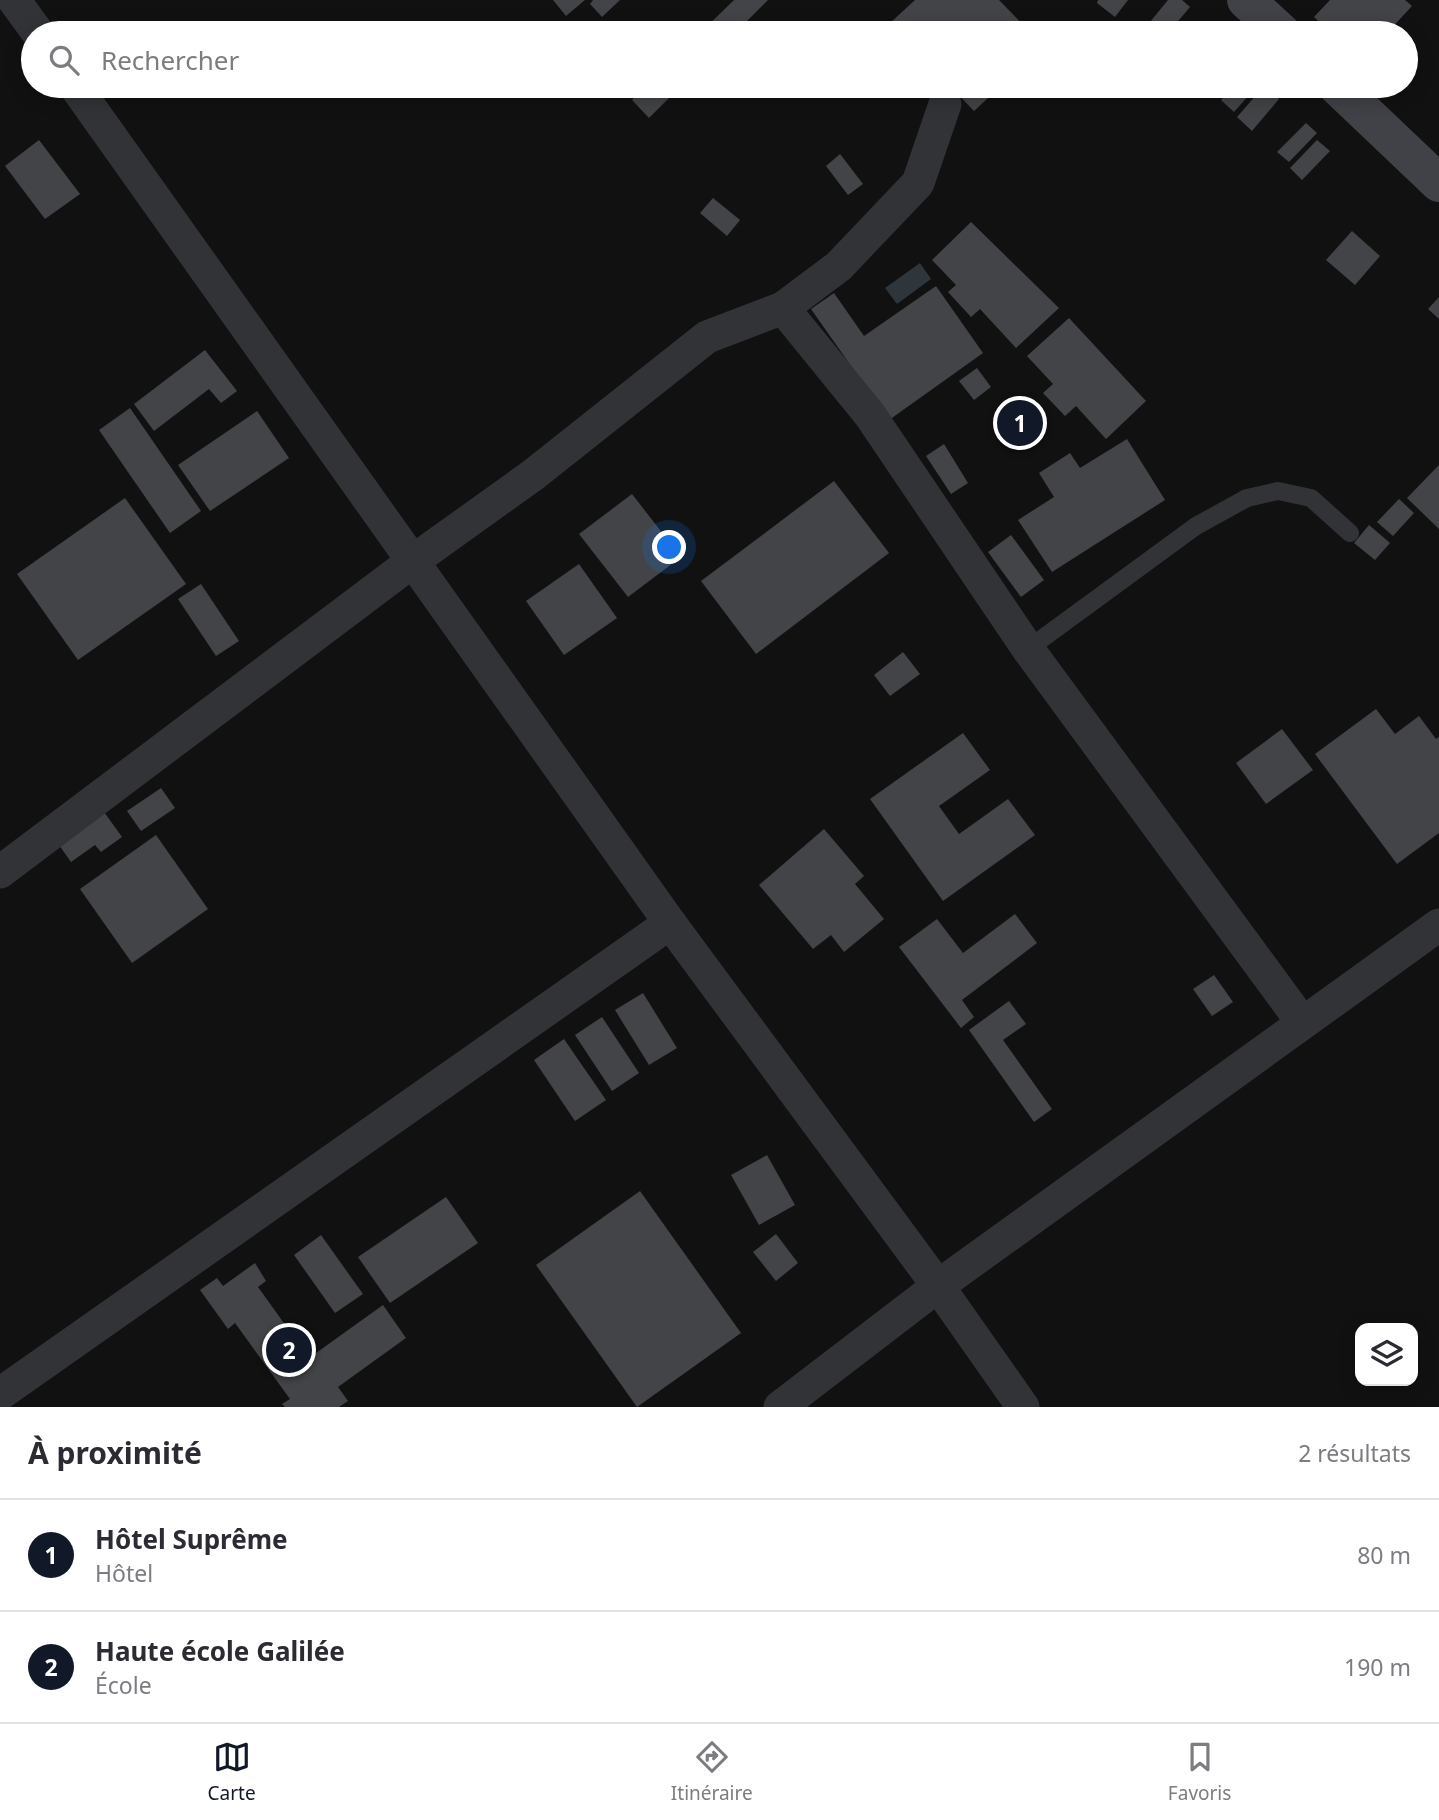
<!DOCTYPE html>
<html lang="fr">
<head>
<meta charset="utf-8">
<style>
	:root { --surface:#fff; --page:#f7f7f7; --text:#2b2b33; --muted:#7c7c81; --line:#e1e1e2; --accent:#111827 }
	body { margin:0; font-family:"Noto Sans",sans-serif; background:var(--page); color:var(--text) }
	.controls { position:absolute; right:21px; bottom:21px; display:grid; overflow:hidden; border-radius:14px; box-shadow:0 4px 18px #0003 }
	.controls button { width:63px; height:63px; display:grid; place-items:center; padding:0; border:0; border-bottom:2px solid var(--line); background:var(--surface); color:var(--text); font:35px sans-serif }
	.you { position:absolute; left:670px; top:548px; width:24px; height:24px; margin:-18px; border:5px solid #fff; border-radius:50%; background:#1a73e8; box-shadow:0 0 0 10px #1a73e833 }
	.badge { display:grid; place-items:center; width:46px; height:46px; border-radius:50%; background:var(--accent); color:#fff; font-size:23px; font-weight:700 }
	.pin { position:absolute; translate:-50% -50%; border:4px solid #fff; box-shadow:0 2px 7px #0006 }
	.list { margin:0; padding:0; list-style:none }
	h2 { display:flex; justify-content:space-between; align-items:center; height:91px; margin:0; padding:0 28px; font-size:30px }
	h2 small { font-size:23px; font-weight:400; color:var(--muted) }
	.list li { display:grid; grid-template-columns:46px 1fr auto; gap:21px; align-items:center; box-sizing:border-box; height:112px; padding:0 28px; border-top:2px solid var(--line) }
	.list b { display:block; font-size:26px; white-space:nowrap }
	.list p { margin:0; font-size:23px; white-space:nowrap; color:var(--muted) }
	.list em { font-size:23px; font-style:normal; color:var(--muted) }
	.icon { flex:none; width:38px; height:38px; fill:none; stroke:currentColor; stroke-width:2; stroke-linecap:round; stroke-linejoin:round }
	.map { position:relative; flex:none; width:1439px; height:1407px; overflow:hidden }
	.search { position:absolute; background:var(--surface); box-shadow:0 4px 18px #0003; left:21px; right:21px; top:21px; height:77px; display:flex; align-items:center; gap:18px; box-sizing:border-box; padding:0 24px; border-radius:38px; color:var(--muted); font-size:26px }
	.sheet { height:315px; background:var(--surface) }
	nav { display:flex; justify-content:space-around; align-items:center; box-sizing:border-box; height:98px; border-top:2px solid var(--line); background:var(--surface); font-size:19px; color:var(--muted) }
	nav a { display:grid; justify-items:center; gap:4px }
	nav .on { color:var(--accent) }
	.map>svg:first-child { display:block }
	.water { fill:#2e363b }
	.building { fill:#434447 }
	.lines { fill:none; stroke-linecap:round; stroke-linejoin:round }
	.service { stroke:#323337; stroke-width:18 }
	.minor { stroke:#323337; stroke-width:33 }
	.secondary { stroke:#414247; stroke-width:38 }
</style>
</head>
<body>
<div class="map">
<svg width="1439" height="1407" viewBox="0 0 1439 1407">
	<rect width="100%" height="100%" fill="#111112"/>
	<!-- water -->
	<path class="water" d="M920,263L931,279L897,304L885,288Z"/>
	<!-- building -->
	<g class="building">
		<path d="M553,0H585L566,16Z"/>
		<path d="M593,0H620L602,17L590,4Z"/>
		<path d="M734,0H768L735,33H700Z"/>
		<path d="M915,0H999L1031,33H900L890,23Z"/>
		<path d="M1098,0H1128L1115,17L1097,3Z"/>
		<path d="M1168,0H1182L1190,7L1168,33H1141Z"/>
		<path d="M1330,0H1405L1412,6L1387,33H1331L1314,17Z"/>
		<path d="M1181,22L1194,33H1171Z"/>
		<path d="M646,86H681L649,118L632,100Z"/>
		<path d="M950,86H1001L974,111Z"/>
		<path d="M1233,86H1257L1234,112L1221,100Z"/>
		<path d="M1264,86L1279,99L1252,131L1237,117Z"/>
		<path d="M1306,123L1317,133L1289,162L1277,152Z"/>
		<path d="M39,140L80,194L45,219L5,166Z"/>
		<path d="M1317,140L1330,151L1302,180L1290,168Z"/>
		<path d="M840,154L863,184L848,195L826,166Z"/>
		<path d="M713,198L740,220L727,236L700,213Z"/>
		<path d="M971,222L1059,308L1016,348L980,309L971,317L948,292L956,285L932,260Z"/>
		<path d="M1352,231L1380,256L1355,285L1326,260Z"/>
		<path d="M936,286L983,353L889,420L811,309L834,293L864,336Z"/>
		<path d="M1439,297V319L1428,309Z"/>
		<path d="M1069,318L1146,401L1106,439L1076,406L1065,416L1043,393L1053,384L1027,356Z"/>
		<path d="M205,350L237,391L221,403L209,389L154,431L134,404Z"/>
		<path d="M977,368L991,387L974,400L959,381Z"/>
		<path d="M130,408L201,511L170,533L99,430Z"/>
		<path d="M257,411L289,458L210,511L178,465Z"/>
		<path d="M1127,439L1165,500L1052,572L1018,520L1054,497L1039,473L1070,453L1080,468Z"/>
		<path d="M944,444L968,483L951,494L926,456Z"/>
		<path d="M1439,465V529L1407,498Z"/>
		<path d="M834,481L889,553L756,654L701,581Z"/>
		<path d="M632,494L681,557L628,597L579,534Z"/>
		<path d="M125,498L186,584L78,660L17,574Z"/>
		<path d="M1399,499L1414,513L1393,536L1377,522Z"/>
		<path d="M1369,525L1390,543L1375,560L1354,543Z"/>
		<path d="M1011,535L1044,580L1021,597L988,552Z"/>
		<path d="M579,564L617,618L564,655L526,601Z"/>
		<path d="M201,584L239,641L216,656L178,599Z"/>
		<path d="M903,652L920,674L890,696L874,675Z"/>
		<path d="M1376,709L1395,734L1419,716L1436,739L1439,737V833L1397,864L1315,754Z"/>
		<path d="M1282,729L1313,770L1266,804L1236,763Z"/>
		<path d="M963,733L990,770L939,806L959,834L1008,799L1035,835L943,901L870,799Z"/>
		<path d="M161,788L175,808L141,831L127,811Z"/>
		<path d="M104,812L122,837L101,852L95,845L71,862L59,845Z"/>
		<path d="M824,829L864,876L855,884L884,919L844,952L831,935L813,949L759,885Z"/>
		<path d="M156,835L208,909L132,963L80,889Z"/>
		<path d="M1015,914L1037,943L962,1000L974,1017L961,1028L899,947L937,919L963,953Z"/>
		<path d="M1214,975L1233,1002L1212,1016L1193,989Z"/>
		<path d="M643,993L677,1048L649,1065L615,1010Z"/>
		<path d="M1009,1001L1026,1024L1003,1040L1052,1109L1034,1122L969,1030Z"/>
		<path d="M602,1017L639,1073L612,1091L575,1035Z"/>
		<path d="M564,1039L606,1100L575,1121L534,1060Z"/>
		<path d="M767,1155L795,1205L759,1225L731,1175Z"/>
		<path d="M640,1191L741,1333L637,1407L536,1265Z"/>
		<path d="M446,1197L478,1243L390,1303L358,1257Z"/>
		<path d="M776,1234L798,1263L776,1281L753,1252Z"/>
		<path d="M321,1235L363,1294L335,1313L294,1255Z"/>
		<path d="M255,1263L266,1281L258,1287L309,1358L383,1305L406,1338L338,1387L348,1401L339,1407H285L282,1404L290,1399L235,1323L228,1329L200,1290L217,1278L223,1286Z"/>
	</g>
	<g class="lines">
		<!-- service -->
		<path class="service" d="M1028,649L1196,526L1247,498L1278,491L1311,498L1350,533"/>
		<!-- minor -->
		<g class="minor">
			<path d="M14,0L38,33"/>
			<path d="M75,86L670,923L938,1286L1023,1407"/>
			<path d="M783,308L870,415L1028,649L1302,1022"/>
			<path d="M0,872L413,561L533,475L707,337L783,308L839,266L918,183L945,104"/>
			<path d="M0,1394L670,923"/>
			<path d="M780,1407L938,1286L1439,925"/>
		</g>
		<!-- secondary -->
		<g class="secondary">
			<path d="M1246,0L1282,33"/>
			<path d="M1337,86L1439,183"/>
		</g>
	</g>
</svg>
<div class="controls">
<button><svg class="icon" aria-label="layers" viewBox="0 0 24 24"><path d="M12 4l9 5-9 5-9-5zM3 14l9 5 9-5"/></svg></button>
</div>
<div class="you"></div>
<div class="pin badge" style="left:1020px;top:423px">1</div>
<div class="pin badge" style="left:289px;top:1350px">2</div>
<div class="search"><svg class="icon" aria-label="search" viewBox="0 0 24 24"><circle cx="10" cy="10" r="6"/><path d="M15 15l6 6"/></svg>Rechercher</div>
</div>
<section class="sheet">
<h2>À proximité<small>2 résultats</small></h2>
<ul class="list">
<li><span class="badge">1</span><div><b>Hôtel Suprême</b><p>Hôtel</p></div><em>80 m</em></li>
<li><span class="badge">2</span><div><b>Haute école Galilée</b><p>École</p></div><em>190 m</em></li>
</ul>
</section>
<nav>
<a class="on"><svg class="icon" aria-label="map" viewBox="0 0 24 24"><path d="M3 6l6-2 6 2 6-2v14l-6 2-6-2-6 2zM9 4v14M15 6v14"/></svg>Carte</a>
<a><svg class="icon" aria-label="directions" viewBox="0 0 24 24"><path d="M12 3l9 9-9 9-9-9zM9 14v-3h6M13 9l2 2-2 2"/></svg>Itinéraire</a>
<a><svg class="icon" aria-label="saved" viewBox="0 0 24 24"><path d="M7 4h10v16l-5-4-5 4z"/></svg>Favoris</a>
</nav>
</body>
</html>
